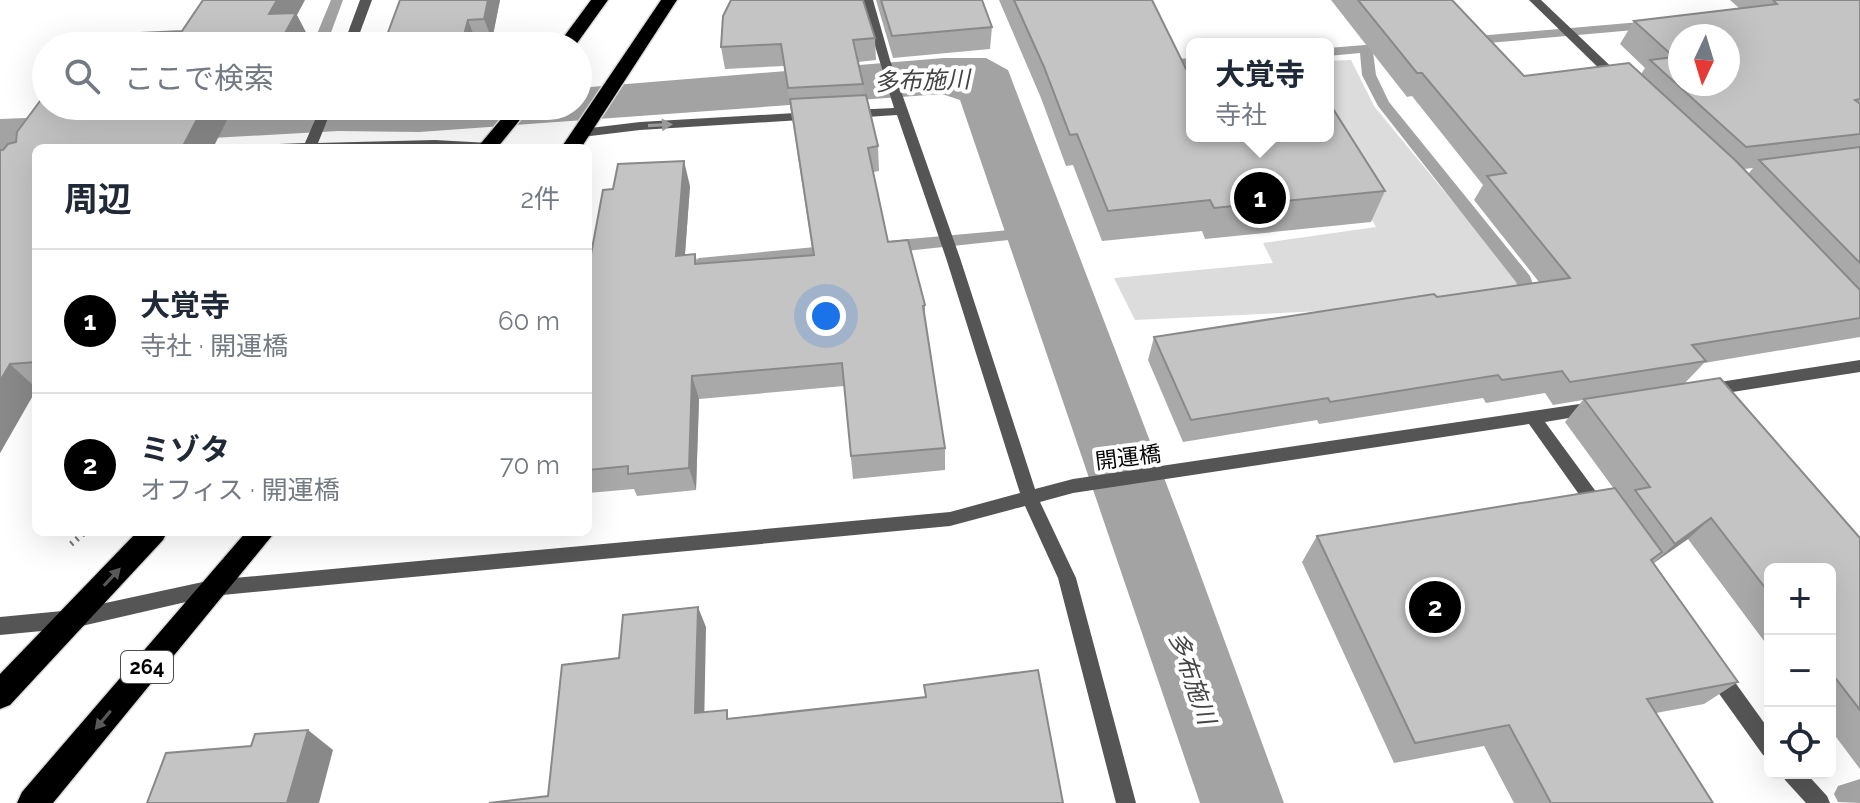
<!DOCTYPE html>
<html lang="ja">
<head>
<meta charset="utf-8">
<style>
	:root { --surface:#fff; --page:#f6f6f7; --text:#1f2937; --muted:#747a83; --line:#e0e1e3; --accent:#000 }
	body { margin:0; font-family:Raleway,"Noto Sans JP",sans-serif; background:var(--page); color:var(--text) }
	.controls { position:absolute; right:24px; bottom:24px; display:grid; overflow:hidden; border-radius:12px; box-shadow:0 8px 32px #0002 }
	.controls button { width:72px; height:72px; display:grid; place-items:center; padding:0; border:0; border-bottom:2px solid var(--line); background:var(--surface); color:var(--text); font:40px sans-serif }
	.compass { position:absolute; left:1668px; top:24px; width:72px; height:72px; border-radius:50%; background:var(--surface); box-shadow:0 8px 32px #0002; rotate:184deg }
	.you { position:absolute; left:826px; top:316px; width:28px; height:28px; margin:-20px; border:6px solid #fff; border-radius:50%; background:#1a73e8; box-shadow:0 0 0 12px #1a73e833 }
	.badge { display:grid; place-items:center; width:52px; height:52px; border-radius:50%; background:var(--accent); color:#fff; font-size:26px; font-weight:700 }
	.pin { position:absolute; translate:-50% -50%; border:4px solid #fff; box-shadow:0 2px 8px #0006 }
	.popup { position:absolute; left:1186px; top:38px; width:148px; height:104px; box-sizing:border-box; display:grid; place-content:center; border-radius:12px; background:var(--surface); filter:drop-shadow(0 2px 6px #0005); font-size:26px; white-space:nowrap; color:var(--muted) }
	.popup b { font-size:30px; color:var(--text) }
	.popup::after { content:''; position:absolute; left:50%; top:100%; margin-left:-16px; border:16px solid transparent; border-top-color:var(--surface) }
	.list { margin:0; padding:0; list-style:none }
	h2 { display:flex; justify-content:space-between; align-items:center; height:104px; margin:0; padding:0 32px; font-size:34px }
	h2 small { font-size:26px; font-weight:400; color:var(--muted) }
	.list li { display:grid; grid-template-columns:52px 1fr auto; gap:24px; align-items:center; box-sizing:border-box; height:144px; padding:0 32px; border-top:2px solid var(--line) }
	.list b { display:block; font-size:30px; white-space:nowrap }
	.list p { margin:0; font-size:26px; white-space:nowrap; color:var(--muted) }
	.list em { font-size:26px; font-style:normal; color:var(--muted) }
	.icon { flex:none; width:44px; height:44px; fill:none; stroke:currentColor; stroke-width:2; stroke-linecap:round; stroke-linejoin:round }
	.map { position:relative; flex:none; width:1860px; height:803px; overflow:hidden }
	.search { position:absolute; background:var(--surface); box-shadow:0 8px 32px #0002; left:32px; top:32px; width:560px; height:88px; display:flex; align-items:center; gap:20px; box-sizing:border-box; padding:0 28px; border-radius:44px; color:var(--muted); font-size:30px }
	.panel { position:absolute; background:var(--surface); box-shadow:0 8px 32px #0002; left:32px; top:144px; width:560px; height:392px; border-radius:12px }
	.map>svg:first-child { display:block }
	.green { fill:#dcdcdc }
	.water { fill:#a3a3a3 }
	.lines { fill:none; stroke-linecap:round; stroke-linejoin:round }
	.stream { fill:#a3a3a3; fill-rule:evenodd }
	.highway-casing { stroke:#dbdbdb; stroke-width:3 }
	.path { stroke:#777; stroke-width:6; stroke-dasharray:2 5; stroke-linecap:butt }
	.street { fill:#555; fill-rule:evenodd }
	.highway { fill:#000; fill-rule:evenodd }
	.wall { fill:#a9a9a9; fill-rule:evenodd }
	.shaded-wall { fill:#898989 }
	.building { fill:#c4c4c4; stroke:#898989; stroke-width:2; fill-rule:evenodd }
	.oneway { fill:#999 }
	.oneway2 { fill:#595959 }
	.labels { text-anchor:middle; stroke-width:8; stroke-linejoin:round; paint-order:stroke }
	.shield { fill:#fff; stroke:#4c4c4c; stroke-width:2 }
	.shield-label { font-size:20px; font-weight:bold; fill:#000 }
	.street-label { font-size:22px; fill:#000; stroke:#fff }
	.water-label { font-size:24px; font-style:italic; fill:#444; stroke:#fff }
</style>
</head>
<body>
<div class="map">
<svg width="1860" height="803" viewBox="0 0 1860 803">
	<rect width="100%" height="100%" fill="#fff"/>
	<!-- green -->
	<path class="green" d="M1351,60L1374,106L1523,287L1406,307L1135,320L1114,278L1273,263L1263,243L1376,227L1322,136H1328V61Z"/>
	<!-- water -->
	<path class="water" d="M944,58H986L1008,70L1184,530L1284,803H1200L960,100L942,94L419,132L338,131L0,150V119L322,106H578V88Z"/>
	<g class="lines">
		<!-- stream -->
		<g class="stream">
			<path d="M331,0H343L326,46H312Z"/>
			<path d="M1652,21L1657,22V28L1466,45L1459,41L1466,37Z"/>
			<path d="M1377,44L1384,48L1373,52L1376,75L1389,102L1530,276L1536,292L1534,296L1508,298L1506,294L1508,290L1518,287L1516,282L1378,106L1362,75L1360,53L1328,56V48Z"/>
			<path d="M1192,58V66L1161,68L1154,64L1161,60Z"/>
			<path d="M1032,228L1040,233L1038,237L887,253L879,247L887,241Z"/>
			<path d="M837,245L843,247L845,251L843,255L699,270L691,264L699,258Z"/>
			<path d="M1860,779V803L1838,802L1834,794L1838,786Z"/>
		</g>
		<defs>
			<g id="highway">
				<path d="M591,0H608L575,46H557Z"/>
				<path d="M661,0H677L581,148H561Z"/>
				<path d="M512,106H531L497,148H477Z"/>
				<path d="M137,532H167L163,540L10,705L0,709V674Z"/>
				<path d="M246,532H275L53,803H17L22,792Z"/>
			</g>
		</defs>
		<!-- highway casing -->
		<use href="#highway" class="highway-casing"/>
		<!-- path -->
		<path class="path" d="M71,544L83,534"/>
		<!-- street -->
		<g class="street">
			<path d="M360,0H372L355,46H343Z"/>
			<path d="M861,0H873L890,60L960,258L1035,489L1073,479L1593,402L1599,403L1601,408L1599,413L1545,422L1605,504L1608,509L1605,514L1599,516L1593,514L1529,424L1073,493L1040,502L1076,578L1136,803H1116L1058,578L1025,506L950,526L212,596L73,628L0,635V617L73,610L212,580L950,512L1020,493L946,258L897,115L851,118L845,114L851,110L894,108Z"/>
			<path d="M1529,0H1541L1621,76V82H1613Z"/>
			<path d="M321,106H333L318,143L435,140L489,143L495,147L273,148L279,144L305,143Z"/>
			<path d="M812,112L818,116L816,119L640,130L582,137L576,133L582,129L640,122Z"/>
			<path d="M1860,360V372L1707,396L1701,394L1699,390L1701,386L1707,384Z"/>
			<path d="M1717,665L1724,667L1770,731V758L1763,755L1710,681L1707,674L1710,667Z"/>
			<path d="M1782,773H1806L1827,796L1830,803H1806L1785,780Z"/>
		</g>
		<!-- highway -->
		<use href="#highway" class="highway"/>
	</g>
	<!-- wall -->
	<g class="wall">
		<path d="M400,0H500L492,40L476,41Z"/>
		<path d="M876,0H982L992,27L990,49L893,58Z"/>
		<path d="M999,0H1152L1192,136L1385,191L1371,222L1205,239L1202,231L1102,241L1073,165L1066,166L1041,98Z"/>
		<path d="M1331,0H1452L1524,76L1641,74L1645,68L1620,44L1634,21L1739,8L1730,0H1860V337L1704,363L1685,383L1860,538V769L1830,729V569H1770V649L1688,539L1654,563L1738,682L1704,704L1656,713L1713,803H1514L1484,746L1394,763L1302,562L1317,536L1614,489L1565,422L1583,400L1553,405L1545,393L1486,403L1483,398L1319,424L1317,420L1183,442L1148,360L1154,337L1539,282L1474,200L1483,185L1412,96L1407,97ZM1753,168L1748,174L1744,169Z"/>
		<path d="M875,38L876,60L858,62L863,84L864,95L878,146L879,171L873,172L888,242L925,305V324L945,448V470L853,479L844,386L699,399L696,490L637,496L634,489L588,493V266L690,186L685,255L695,254L698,264L813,255L784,66L725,69L721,47Z"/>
		<path d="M16,142L36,148V390L0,453V150H3Z"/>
	</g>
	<!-- shaded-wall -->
	<g class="shaded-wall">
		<path d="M277,0H305L297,15L309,38L305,46H278L269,14Z"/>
		<path d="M488,0H500L492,40L484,19Z"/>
		<path d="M468,20L476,41L475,46H461Z"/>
		<path d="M204,106H234L213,148H182Z"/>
		<path d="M684,161L690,186L683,280L676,256Z"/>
		<path d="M10,364L36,388V390L0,453V381Z"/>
		<path d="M692,376L699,399L696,490L689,468Z"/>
		<path d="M1711,518L1688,539L1652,564L1675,544Z"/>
		<path d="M698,607L706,627L704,731L695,713Z"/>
		<path d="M308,730L333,750L319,803H287Z"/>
	</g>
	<!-- building -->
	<g class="building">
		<path d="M203,0H277L269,14L296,13L278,46H81L85,40L116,39L119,34L182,31Z"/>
		<path d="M400,0H488L484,19L468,20L461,46H383Z"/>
		<path d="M731,0H863L875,38L853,40L863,84L788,88L781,44L721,47L723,16Z"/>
		<path d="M881,0H982L992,27L892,36Z"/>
		<path d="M1014,0H1152L1192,81V136H1328V101L1385,191L1214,208L1210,200L1108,211L1077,134L1070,135L1044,67Z"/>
		<path d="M1358,0H1452L1524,76L1629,63L1735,160L1860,290V318L1692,345L1706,361L1570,382L1562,371L1502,380L1498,375L1330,402L1328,398L1191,420L1154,337L1434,294L1437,297L1570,278L1487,176L1506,173L1422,73H1417Z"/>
		<path d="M1773,0H1860V99L1855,100L1860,104V134L1746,147L1650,60L1674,57L1634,21L1777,4ZM1680,36H1728V84H1680Z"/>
		<path d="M46,93V106H204L182,148H36V362L10,364L0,381V150H3L8,144L16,142L17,132Z"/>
		<path d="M866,95L878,146L868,148L888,242L908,240L925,305L923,306L945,448L851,456L842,363L692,376L689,468L628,474V466L588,470V266L589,265L603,190L613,189L618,164L684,161L676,256L695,254V264L814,255L790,99Z"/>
		<path d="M1860,147V263L1759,160Z"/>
		<path d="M1720,378L1860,538V710L1830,671V569H1770V594L1711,518L1675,544L1635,490L1650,487L1584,399Z"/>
		<path d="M1615,488L1662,552L1651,560L1738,682L1647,699L1713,803H1551L1509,725L1415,743L1317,536Z"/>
		<path d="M698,607L695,713L727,710V719L926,697L924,685L1038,670L1063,803H489L548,796L562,665L619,658L623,615Z"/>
		<path d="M308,730L287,803H147L166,753L251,746L255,734Z"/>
	</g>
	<!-- one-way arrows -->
	<defs><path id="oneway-solid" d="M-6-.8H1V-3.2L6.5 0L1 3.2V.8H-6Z" transform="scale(2)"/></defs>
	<use class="oneway" href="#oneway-solid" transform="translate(660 125) rotate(-3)"/>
	<g class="oneway2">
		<use href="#oneway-solid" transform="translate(112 577) rotate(-47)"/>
		<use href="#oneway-solid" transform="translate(103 720) rotate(130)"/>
	</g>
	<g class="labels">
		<!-- shield labels -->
		<rect class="shield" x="121" y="651" width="52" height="32" rx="6"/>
		<g class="shield-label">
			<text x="147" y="674">264</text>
		</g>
		<!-- street labels -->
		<g class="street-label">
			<text transform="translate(1128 457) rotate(-7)" y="8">開運橋</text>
		</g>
		<!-- water labels -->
		<g class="water-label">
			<text transform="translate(922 81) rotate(-2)" y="8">多布施川</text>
			<text transform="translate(1192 678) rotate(71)" y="8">多布施川</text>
		</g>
	</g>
</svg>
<div class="controls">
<button>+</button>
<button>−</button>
<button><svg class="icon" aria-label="locate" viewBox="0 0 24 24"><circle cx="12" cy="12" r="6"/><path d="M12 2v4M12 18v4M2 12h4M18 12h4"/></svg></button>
</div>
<svg class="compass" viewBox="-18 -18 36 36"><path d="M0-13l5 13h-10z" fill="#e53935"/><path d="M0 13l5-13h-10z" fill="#747a83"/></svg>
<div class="you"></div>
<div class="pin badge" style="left:1260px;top:198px">1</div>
<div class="popup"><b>大覚寺</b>寺社</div>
<div class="pin badge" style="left:1435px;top:607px">2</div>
<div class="search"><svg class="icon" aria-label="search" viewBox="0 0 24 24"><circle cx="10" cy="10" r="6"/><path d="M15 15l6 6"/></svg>ここで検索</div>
<section class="panel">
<h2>周辺<small>2件</small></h2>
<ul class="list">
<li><span class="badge">1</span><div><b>大覚寺</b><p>寺社 · 開運橋</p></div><em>60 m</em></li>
<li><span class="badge">2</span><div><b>ミゾタ</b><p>オフィス · 開運橋</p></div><em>70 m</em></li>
</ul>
</section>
</div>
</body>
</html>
